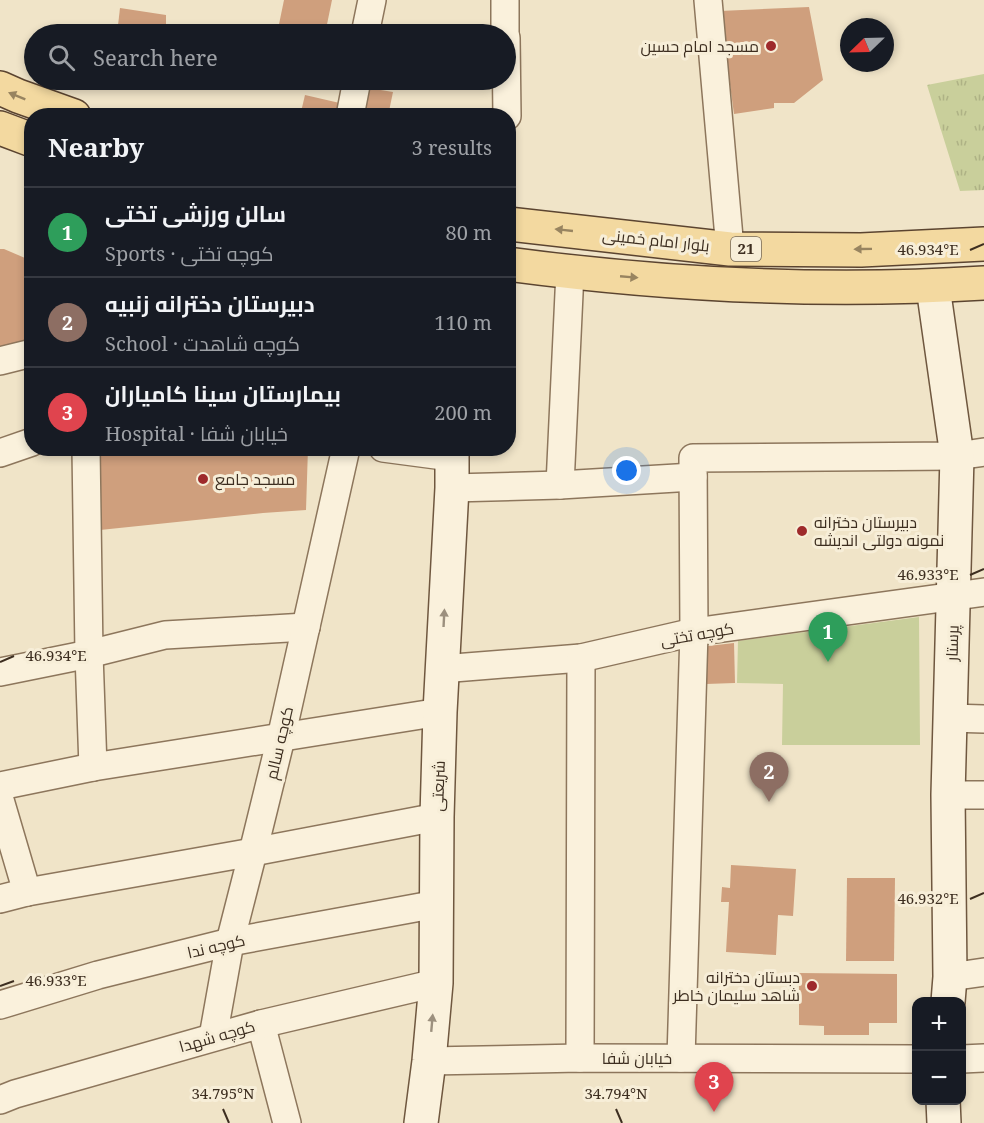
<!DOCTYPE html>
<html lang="en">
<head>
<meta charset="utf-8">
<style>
	:root { --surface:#171b24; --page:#242831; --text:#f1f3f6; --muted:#9ea1a6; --line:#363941; --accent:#1a73e8 }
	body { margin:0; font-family:"Noto Serif",Cairo,serif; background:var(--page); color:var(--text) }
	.controls { position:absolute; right:18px; bottom:18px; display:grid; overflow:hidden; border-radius:12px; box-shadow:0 3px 9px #0003 }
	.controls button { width:54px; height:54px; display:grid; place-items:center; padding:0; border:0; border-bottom:2px solid var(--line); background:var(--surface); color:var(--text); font:30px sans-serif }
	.compass { position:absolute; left:840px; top:18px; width:54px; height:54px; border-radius:50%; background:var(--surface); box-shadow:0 3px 9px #0003; rotate:247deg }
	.you { position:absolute; left:627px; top:471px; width:21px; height:21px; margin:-15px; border:4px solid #fff; border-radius:50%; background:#1a73e8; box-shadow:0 0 0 9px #1a73e833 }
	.badge { display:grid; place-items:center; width:39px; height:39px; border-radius:50%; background:var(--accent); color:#fff; font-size:20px; font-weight:700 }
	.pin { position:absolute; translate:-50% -50px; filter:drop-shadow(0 2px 3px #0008) }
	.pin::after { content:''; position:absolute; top:32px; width:21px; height:18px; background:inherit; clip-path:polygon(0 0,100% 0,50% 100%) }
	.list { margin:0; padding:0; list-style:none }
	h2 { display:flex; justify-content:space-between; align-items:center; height:78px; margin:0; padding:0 24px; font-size:26px }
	h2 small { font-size:20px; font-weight:400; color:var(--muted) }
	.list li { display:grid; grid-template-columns:39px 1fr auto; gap:18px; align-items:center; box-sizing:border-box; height:90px; padding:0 24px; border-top:2px solid var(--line) }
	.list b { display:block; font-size:22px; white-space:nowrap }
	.list p { margin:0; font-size:20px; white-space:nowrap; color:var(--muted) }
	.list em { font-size:20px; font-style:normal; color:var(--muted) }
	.icon { flex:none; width:33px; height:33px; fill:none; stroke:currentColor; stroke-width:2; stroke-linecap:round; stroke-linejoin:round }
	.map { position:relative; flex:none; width:984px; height:1123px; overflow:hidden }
	.search { position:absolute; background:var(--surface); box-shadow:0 3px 9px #0003; left:24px; top:24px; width:492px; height:66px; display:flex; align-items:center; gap:15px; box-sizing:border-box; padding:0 21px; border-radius:33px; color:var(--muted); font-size:22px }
	.panel { position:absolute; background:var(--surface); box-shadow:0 3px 9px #0003; left:24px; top:108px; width:492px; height:348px; border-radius:24px }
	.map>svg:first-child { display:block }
	.grass { fill:#c9cf9b }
	.park { fill:url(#park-tufts) }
	.building { fill:#cf9f7d }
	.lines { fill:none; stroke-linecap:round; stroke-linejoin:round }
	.street-casing { stroke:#8d765c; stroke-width:30 }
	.secondary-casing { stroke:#6f573f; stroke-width:36 }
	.primary-casing { stroke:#5b4430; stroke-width:36 }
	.street { stroke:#faf1dc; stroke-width:27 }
	.secondary { stroke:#faf1dc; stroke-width:33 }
	.primary { stroke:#f3d9a0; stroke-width:33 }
	.oneway { fill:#988460 }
	.oneway2 { fill:#9c907e }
	.ticks { fill:none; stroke:#3d2e20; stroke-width:2 }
	.poi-dot { fill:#9e2a2b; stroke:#f7eed8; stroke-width:2 }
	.labels { text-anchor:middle; stroke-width:6; stroke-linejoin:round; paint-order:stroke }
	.shield { fill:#f7eed8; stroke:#756857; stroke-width:1.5 }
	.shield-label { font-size:15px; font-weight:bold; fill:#3d2e20 }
	.poi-label { font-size:16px; fill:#3d2e20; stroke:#f7eed8; text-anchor:end }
	.street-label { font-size:16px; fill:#3d2e20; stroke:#f7eed8 }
	.ticks-label { font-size:15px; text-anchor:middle; fill:#3d2e20; stroke:#f7eed8; stroke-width:6; stroke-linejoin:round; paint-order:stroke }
</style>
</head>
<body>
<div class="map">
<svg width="984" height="1123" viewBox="0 0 984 1123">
	<defs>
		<pattern id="park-tufts" width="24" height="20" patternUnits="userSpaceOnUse" patternTransform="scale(1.5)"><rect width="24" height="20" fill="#c9cf9b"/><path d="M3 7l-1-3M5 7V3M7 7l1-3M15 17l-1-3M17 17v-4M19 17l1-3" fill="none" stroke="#aeb285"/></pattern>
	</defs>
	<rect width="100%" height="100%" fill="#f0e4c8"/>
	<!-- grass -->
	<path class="grass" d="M919,617L920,745H782L783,684L737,683L738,641Z"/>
	<!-- park -->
	<path class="park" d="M984,74V190L960,191L927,85Z"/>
	<!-- building -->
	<g class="building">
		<path d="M284,0H332L325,34H277Z"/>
		<path d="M809,7L823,80L794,103H774V108L734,114L720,11Z"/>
		<path d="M120,8L166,15V34H117Z"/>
		<path d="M123,80H159L158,87L123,81Z"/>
		<path d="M362,87L393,92L388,116H357Z"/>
		<path d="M305,95L344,104L341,116H300Z"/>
		<path d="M0,249H4L32,261V342L0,350Z"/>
		<path d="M100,448H308L306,510L263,513L100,530Z"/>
		<path d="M734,643L735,683L706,684L708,646Z"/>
		<path d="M731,865L796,869L793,916L778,915L776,955L726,952L729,902H721L722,887L730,888Z"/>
		<path d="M847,878H895L894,961H846Z"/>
		<path d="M799,973L897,974V1023H869V1035H824V1026L799,1025Z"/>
	</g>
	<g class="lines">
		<defs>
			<g id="street">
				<path d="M505,0V34"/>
				<path d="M708,0L730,249"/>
				<path d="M365,34L372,0"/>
				<path d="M506,38L507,116"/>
				<path d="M350,116L357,80"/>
				<path d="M0,361L32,353"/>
				<path d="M86,448L89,654L93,767"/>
				<path d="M383,448L451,457"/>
				<path d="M0,453L32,442"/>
				<path d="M560,485L570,272"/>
				<path d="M452,488L560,485L693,477"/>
				<path d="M441,669L581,658L694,632L984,592"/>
				<path d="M0,672L89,654L165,635L306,627"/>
				<path d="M950,718L984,719"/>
				<path d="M0,786L93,767L440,712"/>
				<path d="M948,795H984"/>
				<path d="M0,800L27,892"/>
				<path d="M0,899L27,892L253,852L437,817"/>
				<path d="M950,977L984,972"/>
				<path d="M0,1005L98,975L230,942L437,904"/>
				<path d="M261,1024L287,1123"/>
				<path d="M213,1037L230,942L253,852L281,738L346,448"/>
				<path d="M580,1058L581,658"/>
				<path d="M681,1058L694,632L693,458L957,456L984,452"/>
				<path d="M962,1059L984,1058"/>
				<path d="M429,1061L580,1058L916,1059"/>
				<path d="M0,1100L15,1094L261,1024L436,983"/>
			</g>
			<g id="secondary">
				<path d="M933,287L957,456L948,795L950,977L948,1002"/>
				<path d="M943,1100L944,1123"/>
				<path d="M421,1123L429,1061L436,983L437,817L440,712L452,488V448"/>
			</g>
			<g id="primary">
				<path d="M0,88L18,96L74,116"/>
				<path d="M0,128L32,140"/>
				<path d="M508,224L730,249L861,250L984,244"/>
				<path d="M508,264C666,285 826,293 984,283"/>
			</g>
		</defs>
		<!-- street casing -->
		<use href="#street" class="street-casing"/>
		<!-- secondary casing -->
		<use href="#secondary" class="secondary-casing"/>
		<!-- primary casing -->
		<use href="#primary" class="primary-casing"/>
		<!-- street -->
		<use href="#street" class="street"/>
		<!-- secondary -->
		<use href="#secondary" class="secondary"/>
		<!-- primary -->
		<use href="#primary" class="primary"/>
	</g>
	<!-- one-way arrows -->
	<defs><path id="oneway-solid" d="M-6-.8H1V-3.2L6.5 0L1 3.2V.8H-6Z" transform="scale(1.5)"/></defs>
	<g class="oneway">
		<use href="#oneway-solid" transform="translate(17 96) rotate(-158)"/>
		<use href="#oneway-solid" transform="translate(564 230) rotate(-174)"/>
		<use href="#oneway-solid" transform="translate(863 249) rotate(179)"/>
		<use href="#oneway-solid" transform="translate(629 277) rotate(5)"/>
	</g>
	<g class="oneway2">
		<use href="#oneway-solid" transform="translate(444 618) rotate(-87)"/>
		<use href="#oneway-solid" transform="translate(432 1023) rotate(-85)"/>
	</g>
	<!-- ticks -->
	<path class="ticks" d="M970,250L984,244M970,575L984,569M0,662L14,656M970,899L984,893M0,986L14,981M223,1109L229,1123M616,1109L622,1123"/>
	<!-- markers -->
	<g class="poi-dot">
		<circle cx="771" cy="46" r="6"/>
		<circle cx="203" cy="479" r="6"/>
		<circle cx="802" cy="531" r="6"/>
		<circle cx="812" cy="986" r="6"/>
	</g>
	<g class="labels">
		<!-- shield labels -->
		<rect class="shield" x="731" y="237" width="30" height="24" rx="4.5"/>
		<g class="shield-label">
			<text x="746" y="254">21</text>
		</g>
		<!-- poi labels -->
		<g class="poi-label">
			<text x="759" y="52">مسجد امام حسین</text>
			<text x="215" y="485" text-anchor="start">مسجد جامع</text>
			<text x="814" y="528" text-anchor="start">دبیرستان دخترانه<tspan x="814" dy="18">نمونه دولتی اندیشه</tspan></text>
			<text x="800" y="983">دبستان دخترانه<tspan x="800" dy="18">شاهد سلیمان خاطر</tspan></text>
		</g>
		<!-- street labels -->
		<g class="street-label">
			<text transform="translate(656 240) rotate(6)" y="6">بلوار امام خمینی</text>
			<text transform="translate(697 634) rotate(-10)" y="6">کوچه تختی</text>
			<text transform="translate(952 643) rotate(-88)" y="6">پرستار</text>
			<text transform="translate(279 743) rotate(-77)" y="6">کوچه سالم</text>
			<text transform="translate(438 786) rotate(-88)" y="6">شریعتی</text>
			<text transform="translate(216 946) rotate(-13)" y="6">کوچه ندا</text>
			<text transform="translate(217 1036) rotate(-16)" y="6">کوچه شهدا</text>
			<text x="637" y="1064">خیابان شفا</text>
		</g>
	</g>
	<g class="ticks-label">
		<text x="928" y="255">46.934°E</text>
		<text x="928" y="580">46.933°E</text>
		<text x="56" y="661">46.934°E</text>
		<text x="928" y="904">46.932°E</text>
		<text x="56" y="986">46.933°E</text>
		<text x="223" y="1099">34.795°N</text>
		<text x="616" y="1099">34.794°N</text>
	</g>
</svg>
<div class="controls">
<button>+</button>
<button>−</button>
</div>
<svg class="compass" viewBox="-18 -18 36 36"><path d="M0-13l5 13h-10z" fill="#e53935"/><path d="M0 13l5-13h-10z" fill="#9ea1a6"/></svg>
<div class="you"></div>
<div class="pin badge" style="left:828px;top:662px;background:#2e9e5b">1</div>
<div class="pin badge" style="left:769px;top:802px;background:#8d6e63">2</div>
<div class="pin badge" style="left:714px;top:1112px;background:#e0444e">3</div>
<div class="search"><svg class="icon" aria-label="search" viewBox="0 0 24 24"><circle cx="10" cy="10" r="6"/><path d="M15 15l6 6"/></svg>Search here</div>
<section class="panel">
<h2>Nearby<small>3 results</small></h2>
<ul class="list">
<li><span class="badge" style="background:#2e9e5b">1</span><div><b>سالن ورزشی تختی</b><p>Sports · کوچه تختی</p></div><em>80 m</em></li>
<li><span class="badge" style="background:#8d6e63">2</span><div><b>دبیرستان دخترانه زنبیه</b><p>School · کوچه شاهدت</p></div><em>110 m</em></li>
<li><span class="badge" style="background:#e0444e">3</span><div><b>بیمارستان سینا کامیاران</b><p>Hospital · خیابان شفا</p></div><em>200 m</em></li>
</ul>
</section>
</div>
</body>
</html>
